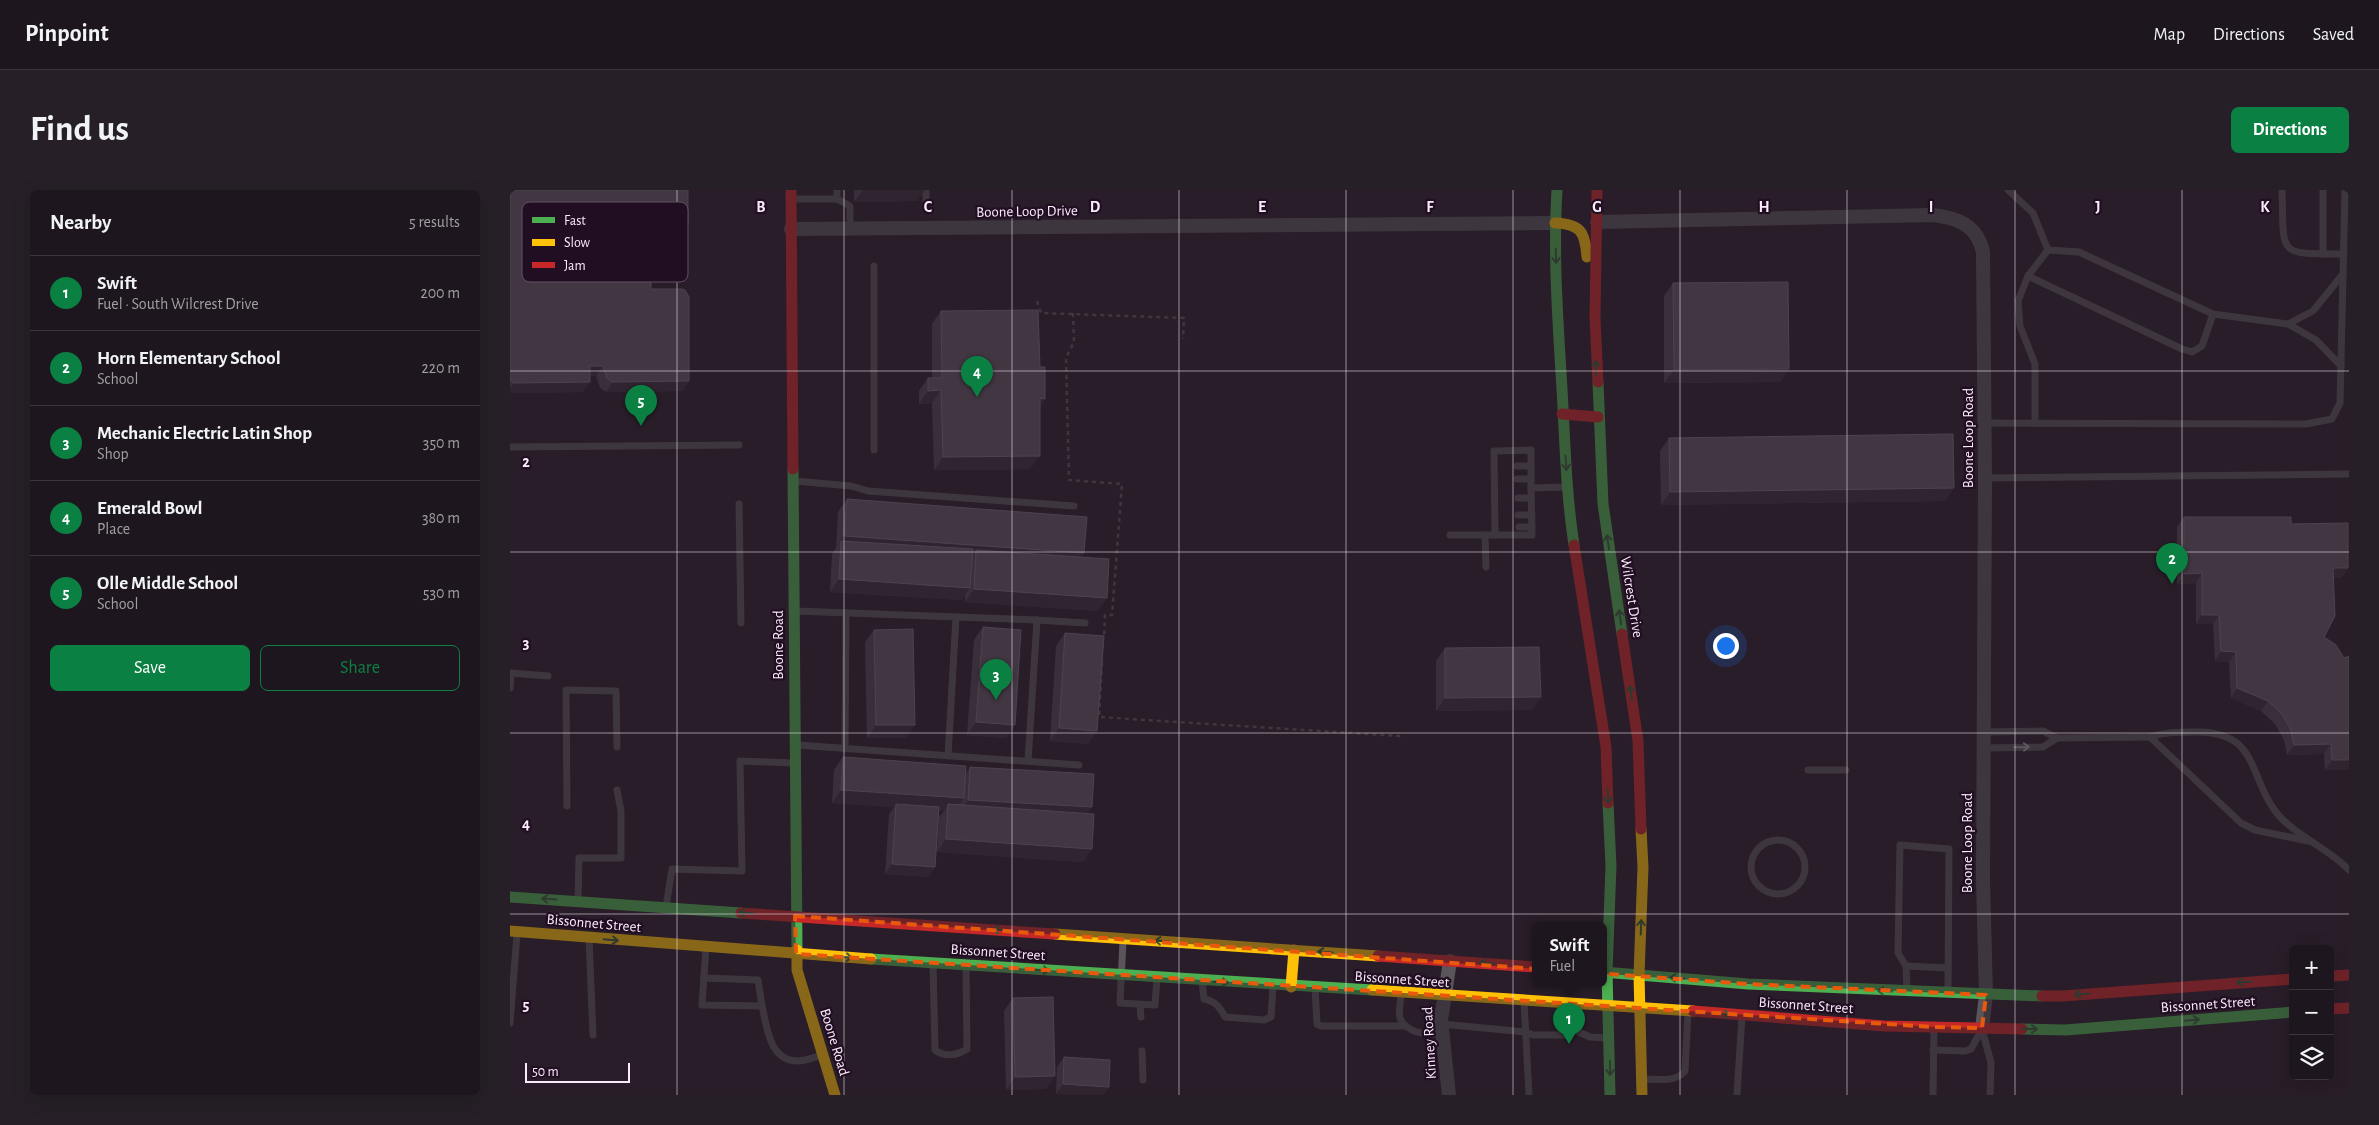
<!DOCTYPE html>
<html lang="en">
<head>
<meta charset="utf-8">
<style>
	:root { --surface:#1e161e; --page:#261f27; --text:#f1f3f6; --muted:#a19fa4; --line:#3c353c; --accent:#0b8043 }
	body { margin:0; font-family:"Alegreya Sans",sans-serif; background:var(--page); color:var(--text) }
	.controls { position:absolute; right:15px; bottom:15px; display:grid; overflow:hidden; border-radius:8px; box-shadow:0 5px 20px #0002 }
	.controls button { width:45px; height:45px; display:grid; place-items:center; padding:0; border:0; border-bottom:1px solid var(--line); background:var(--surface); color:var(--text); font:25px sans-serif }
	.scale { position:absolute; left:15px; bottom:12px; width:105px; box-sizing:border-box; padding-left:5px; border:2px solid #f9ebfa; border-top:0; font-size:14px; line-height:18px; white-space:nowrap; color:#f9ebfa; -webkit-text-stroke:4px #220e23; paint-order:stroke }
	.you { position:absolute; left:1215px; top:455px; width:18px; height:18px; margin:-12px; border:4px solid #fff; border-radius:50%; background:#1a73e8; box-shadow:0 0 0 8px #1a73e833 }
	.badge { display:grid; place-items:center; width:32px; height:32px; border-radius:50%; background:var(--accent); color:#fff; font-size:16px; font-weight:700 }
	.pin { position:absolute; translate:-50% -41px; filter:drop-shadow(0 1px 2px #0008) }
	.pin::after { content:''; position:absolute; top:26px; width:18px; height:15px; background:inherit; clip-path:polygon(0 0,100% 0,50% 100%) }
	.popup { position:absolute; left:1022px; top:732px; width:75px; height:65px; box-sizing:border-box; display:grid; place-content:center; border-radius:8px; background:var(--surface); filter:drop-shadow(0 1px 4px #0005); font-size:16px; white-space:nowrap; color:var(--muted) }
	.popup b { font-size:19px; color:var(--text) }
	.popup::after { content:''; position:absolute; left:50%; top:100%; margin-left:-10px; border:10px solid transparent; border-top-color:var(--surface) }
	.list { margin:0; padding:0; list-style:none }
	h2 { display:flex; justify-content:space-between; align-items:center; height:65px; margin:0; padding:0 20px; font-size:21px }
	h2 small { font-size:16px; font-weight:400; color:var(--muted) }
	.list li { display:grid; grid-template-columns:32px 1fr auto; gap:15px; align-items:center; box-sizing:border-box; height:75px; padding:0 20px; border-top:1px solid var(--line) }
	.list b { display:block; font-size:19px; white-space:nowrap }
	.list p { margin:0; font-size:16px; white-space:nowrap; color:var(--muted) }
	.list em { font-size:16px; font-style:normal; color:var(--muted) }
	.actions { display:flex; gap:10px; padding:15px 20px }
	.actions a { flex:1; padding:11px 0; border:1px solid var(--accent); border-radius:8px; text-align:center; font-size:18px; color:var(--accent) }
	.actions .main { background:var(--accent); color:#fff }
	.icon { flex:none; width:28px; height:28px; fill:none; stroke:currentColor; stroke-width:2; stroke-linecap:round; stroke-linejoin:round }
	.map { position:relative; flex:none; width:1839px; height:905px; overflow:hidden; border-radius:8px }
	header { display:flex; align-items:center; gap:30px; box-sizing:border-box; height:70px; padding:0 25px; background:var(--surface); border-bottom:1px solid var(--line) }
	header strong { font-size:24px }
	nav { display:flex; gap:28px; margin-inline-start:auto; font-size:18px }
	.intro { display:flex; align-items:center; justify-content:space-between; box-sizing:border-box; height:120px; padding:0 30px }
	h1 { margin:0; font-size:35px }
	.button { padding:12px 22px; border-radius:8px; background:var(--accent); color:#fff; font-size:18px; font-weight:700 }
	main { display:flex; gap:30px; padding:0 30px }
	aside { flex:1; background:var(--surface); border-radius:8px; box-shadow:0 5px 20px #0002 }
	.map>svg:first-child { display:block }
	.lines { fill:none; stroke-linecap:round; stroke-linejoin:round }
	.path { stroke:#5c565c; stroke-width:2.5; stroke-dasharray:4 4; stroke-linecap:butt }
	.lane { stroke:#5a555a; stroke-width:7 }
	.street { stroke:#5a555a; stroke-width:14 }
	.fast { stroke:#4caf50; stroke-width:11 }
	.slow { stroke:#ffc107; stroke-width:11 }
	.jam { stroke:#c62828; stroke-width:11 }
	.wall { fill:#4f4550 }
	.shaded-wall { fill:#382d38 }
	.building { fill:#615662; stroke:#796e7a }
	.oneway { stroke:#375e3a }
	.oneway2 { stroke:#a298a2 }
	.marked { fill:none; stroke:#e8590c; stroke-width:4; stroke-dasharray:10 6; stroke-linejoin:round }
	.grid { fill:none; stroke:#f9ebfa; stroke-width:1; stroke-opacity:0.55 }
	.labels { text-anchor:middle; stroke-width:4.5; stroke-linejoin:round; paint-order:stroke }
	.street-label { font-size:15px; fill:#f9ebfa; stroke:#220e23 }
	.key { fill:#220e23; stroke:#625064; stroke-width:1 }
	.key-label { font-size:14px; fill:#f9ebfa }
	.grid-label { font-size:16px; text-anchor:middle; font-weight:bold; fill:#f9ebfa; stroke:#220e23; stroke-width:4.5; stroke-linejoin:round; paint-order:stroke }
</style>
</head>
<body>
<header>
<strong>Pinpoint</strong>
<nav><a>Map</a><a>Directions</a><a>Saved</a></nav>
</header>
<div class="intro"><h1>Find us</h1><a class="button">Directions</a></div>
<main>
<aside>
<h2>Nearby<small>5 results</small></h2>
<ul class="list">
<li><span class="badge">1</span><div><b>Swift</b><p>Fuel · South Wilcrest Drive</p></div><em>200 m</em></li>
<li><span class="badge">2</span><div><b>Horn Elementary School</b><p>School</p></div><em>220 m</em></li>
<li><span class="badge">3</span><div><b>Mechanic Electric Latin Shop</b><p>Shop</p></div><em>350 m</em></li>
<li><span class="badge">4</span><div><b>Emerald Bowl</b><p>Place</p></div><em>380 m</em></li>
<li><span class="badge">5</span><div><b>Olle Middle School</b><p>School</p></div><em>530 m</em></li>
</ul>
<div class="actions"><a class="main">Save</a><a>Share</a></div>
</aside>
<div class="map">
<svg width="1839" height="905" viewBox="0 0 1839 905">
	<rect width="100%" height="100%" fill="#281d28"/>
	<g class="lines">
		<!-- path -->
		<g class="path">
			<path d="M527,111L531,123L674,128L673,149"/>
			<path d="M563,123L564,152L556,168L559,290L612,294L602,425H595L594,448"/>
			<path d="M592,473L589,527L891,546"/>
		</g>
		<!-- lane -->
		<g class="lane">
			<path d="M327,0V9"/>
			<path d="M416,0V12"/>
			<path d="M1498,0L1523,23L1538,60L1518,86L1508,111L1510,136L1525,174V233"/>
			<path d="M1772,0C1774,66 1766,64 1834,64"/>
			<path d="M1813,0V64"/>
			<path d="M282,9H327L340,16V39"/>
			<path d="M1538,60L1569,62L1703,124L1778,134L1806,150L1831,176"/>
			<path d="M364,76V260"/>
			<path d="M1518,86L1672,159L1682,162L1692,156L1703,124"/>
			<path d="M1778,134L1803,121L1833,84"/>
			<path d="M1474,233L1796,234L1822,229L1830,213L1835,0"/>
			<path d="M0,257L229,255"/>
			<path d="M1007,276H1021"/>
			<path d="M1475,288L1839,284"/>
			<path d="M1007,289H1021"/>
			<path d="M285,291L341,296L358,301L564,316"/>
			<path d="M1008,308H1021"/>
			<path d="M229,314L231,433"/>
			<path d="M1008,325H1022"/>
			<path d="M1009,337H1022"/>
			<path d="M940,345H975"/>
			<path d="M985,345L984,261L1021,260V298"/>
			<path d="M976,377L975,345H1022L1021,298L1057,297"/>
			<path d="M285,421L527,430"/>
			<path d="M0,483L38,486"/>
			<path d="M0,498L1,483"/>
			<path d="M1473,542L1533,541L1547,548L1640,547C1655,542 1669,542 1685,542C1753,541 1736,591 1772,629C1792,649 1819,659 1839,680"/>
			<path d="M1640,547L1731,633L1745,640L1798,651"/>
			<path d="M287,555L569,575"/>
			<path d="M1473,558L1533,557L1547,548"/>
			<path d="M335,559L336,423"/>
			<path d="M438,566L446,427"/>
			<path d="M518,571L527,430L575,433"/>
			<path d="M1298,580H1336"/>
			<path d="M57,616L56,500L106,501L107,557"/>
			<circle cx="1268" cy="677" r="27"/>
			<path d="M68,711L69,668H111V621L107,600"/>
			<path d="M156,717L162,679L232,681L230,571L283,573"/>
			<path d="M79,748L83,845"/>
			<path d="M613,751L610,813L645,815L647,788"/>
			<path d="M196,757L192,815L252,816C257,837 259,871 288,871C295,871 305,867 312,865"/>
			<path d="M423,774L425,860C435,868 448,865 457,859L456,777"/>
			<path d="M1396,776L1438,778"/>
			<path d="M194,788L248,790L252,816"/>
			<path d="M692,791L694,809C705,811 710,817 715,827L754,830L761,827L763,796"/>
			<path d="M805,798L807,834L811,836H896"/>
			<path d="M1397,799L1396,776L1388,763L1390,655L1439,659L1438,800"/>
			<path d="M891,804C891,811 888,822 890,828C897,845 919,844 933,844"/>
			<path d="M1014,811L1019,905"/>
			<path d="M630,815L631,827"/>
			<path d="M0,833L7,744"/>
			<path d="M932,834L1015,842L1023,845H1055L1062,832L1063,814"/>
			<path d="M1060,838L1080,847L1098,848"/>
			<path d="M1472,839L1481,873L1480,905"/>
			<path d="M1423,860L1455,861L1461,859L1471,841"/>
			<path d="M632,861L633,890"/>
			<path d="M1133,889C1147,889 1166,893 1175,881L1178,822"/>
			<path d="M1227,905L1232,826"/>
			<path d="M1423,905L1424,838"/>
		</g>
		<!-- street -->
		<g class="street">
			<path d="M1087,32L1423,25C1448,28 1467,35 1473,62L1475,288L1473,690L1476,805L1472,838"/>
			<path d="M281,39L1045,33"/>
			<path d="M939,905L931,830L940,771"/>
		</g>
		<!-- fast -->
		<g class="fast">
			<path d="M1047,0C1043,66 1048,133 1052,199C1055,251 1056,303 1064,355"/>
			<path d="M1088,192L1093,314L1112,444"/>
			<path d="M283,279L287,760"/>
			<path d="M1098,613L1101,676L1097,782L1100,905"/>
			<path d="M0,707L231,723"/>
			<path d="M361,769L862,800"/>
			<path d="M1093,782L1238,794L1532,806"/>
			<path d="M1512,839L1555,840L1783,822"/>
		</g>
		<!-- slow -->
		<g class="slow">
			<path d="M1045,33C1071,34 1075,42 1077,67"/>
			<path d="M1131,639L1133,677L1129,785L1132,905"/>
			<path d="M0,741L361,769"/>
			<path d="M545,744L868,766"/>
			<path d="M287,760V780L325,905"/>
			<path d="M781,797L784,760"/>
			<path d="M862,800L1183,821"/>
		</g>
		<!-- jam -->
		<g class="jam">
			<path d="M281,0L283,279"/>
			<path d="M1087,0L1085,128L1088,192"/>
			<path d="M1052,224L1088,227"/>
			<path d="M1064,355L1096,557L1098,613"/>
			<path d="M1112,444L1128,551L1131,639"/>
			<path d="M231,723L545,744"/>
			<path d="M868,766L1025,777"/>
			<path d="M1820,786L1839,785"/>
			<path d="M1532,806H1553L1783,789"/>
			<path d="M1820,819L1839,818"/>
			<path d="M1183,821L1374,836L1512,839"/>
		</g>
	</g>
	<!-- wall -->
	<g class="wall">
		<path d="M0,0L175,37L168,47L162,50H141V99L173,201L96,202L90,198L86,186H80L73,202L0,203Z"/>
		<path d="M344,0H415L407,11L344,12Z"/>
		<path d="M1163,93L1279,179L1270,192L1154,193V106Z"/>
		<path d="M431,121L535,209L530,216L520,279L424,280L422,213L409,214V201L418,188H422V134Z"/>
		<path d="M1159,248L1444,298L1434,311L1151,315L1150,261Z"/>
		<path d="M337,309L572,367L588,421L455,412V405L451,410L320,402L322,364L326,358L328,322Z"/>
		<path d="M1674,327L1781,334L1838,378L1831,388H1823L1814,447L1834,468L1839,466V580H1815L1814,564L1777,565L1774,550L1765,534L1751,521L1721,508L1719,472L1705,471L1703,434H1686V393L1667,394V337Z"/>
		<path d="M473,437L505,535L496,548L457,545L464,450Z"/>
		<path d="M364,440L396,548H357L355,452Z"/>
		<path d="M555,443L578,554L540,551L546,456Z"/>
		<path d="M935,458L1022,520L926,521V471Z"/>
		<path d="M333,567L456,584L460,577L577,624L582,659L573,672L427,662L429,627L434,621L429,620L425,677L418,687L375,684L379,624L384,617L322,613L324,580Z"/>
		<path d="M503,808L536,899L496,900L494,821Z"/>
		<path d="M554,867L599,897L593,905H568L546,904L547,877Z"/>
	</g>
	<!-- shaded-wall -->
	<g class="shaded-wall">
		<path d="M353,0H415L407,11L344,12Z"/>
		<path d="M175,37L168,47L162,50L134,51L141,41Z"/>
		<path d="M80,176H93L86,186H73Z"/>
		<path d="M1279,179L1270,192L1154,193L1164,180Z"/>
		<path d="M179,191L173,201L96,202L103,192Z"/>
		<path d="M80,192L73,202L0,203V198L4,193Z"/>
		<path d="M431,200L422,213L409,214L418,201Z"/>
		<path d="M530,208L535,209L526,222Z"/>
		<path d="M530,266L520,279L424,280L433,267Z"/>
		<path d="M1444,298L1434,311L1151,315L1160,302Z"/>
		<path d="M334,346L574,363L565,376L466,360L460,368L331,351L325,358Z"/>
		<path d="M1823,378H1838L1831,388H1816Z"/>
		<path d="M1692,383L1686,393L1667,394L1674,384Z"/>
		<path d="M329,389L460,398L451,410L320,402Z"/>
		<path d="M464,399L597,408L588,421L455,412Z"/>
		<path d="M1692,425H1709L1703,434H1686Z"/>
		<path d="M1711,461L1726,462L1719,472L1705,471Z"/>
		<path d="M1727,498L1758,511L1751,521L1721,508Z"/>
		<path d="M1031,507L1022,520L926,521L935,508Z"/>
		<path d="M466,532L505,535L496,548L457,545Z"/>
		<path d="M366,535H405L396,548H357Z"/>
		<path d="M549,538L587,541L578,554L540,551Z"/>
		<path d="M1821,554L1814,564L1777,565L1784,555Z"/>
		<path d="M1822,570H1839V580H1815Z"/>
		<path d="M331,600L454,608L445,621L438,614L434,621L386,617V614L384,617L322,613Z"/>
		<path d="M458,610L582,617L573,630L449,622Z"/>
		<path d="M436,649L582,659L573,672L427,662Z"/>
		<path d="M382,674L425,677L418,687L375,684Z"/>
		<path d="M545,886L536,899L496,900L505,887Z"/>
		<path d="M553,894L599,897L593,905H568L546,904Z"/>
	</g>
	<!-- building -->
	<g class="building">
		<path d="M0,0H178V33L175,37L169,40L141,41V99H172L175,100L179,107V191L103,192L97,188L93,176H80V192L4,193L0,190Z"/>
		<path d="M1278,92L1279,179L1164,180L1163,93Z"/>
		<path d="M528,120L530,177H535V209L530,208V266L433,267L431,200L418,201V188H432L431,121Z"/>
		<path d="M1443,244L1444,298L1160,302L1159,248Z"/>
		<path d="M337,309L577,327L574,363L334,346Z"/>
		<path d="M1674,327H1781V334L1838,333V378H1823L1825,426L1814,447L1826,455L1834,468L1839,466V570H1822L1821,554L1784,555L1781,540L1772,524L1758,511L1727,498L1726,462L1711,461L1709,425H1692V383L1674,384Z"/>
		<path d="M331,351L463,359L460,398L329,389Z"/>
		<path d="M466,360L599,369L597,408L464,399Z"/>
		<path d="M473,437L511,440L505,535L466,532Z"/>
		<path d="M403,439L405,535H366L364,440Z"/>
		<path d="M555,443L594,446L587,541L549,538Z"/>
		<path d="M1029,457L1031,507L935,508V458Z"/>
		<path d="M333,567L456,576L454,608L331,600Z"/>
		<path d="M460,577L584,584L582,617L458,610Z"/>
		<path d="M386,614L429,617L425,677L382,674Z"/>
		<path d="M438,614L584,624L582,659L436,649Z"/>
		<path d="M543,807L545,886L505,887L503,808Z"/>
		<path d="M554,867L600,870L599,897L553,894Z"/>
	</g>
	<!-- one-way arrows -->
	<defs><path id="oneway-shaft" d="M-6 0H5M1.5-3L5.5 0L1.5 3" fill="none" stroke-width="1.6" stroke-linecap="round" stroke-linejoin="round" transform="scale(1.25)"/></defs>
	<g class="oneway">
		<use href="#oneway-shaft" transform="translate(1046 66) rotate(88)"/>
		<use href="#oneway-shaft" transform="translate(1086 178) rotate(-91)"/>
		<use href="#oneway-shaft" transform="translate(1056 273) rotate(86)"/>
		<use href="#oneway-shaft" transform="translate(1098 352) rotate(-98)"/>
		<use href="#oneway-shaft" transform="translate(1110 427) rotate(-98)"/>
		<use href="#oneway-shaft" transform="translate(1121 503) rotate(-98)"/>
		<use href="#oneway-shaft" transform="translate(1098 606) rotate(87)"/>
		<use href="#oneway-shaft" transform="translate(39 709) rotate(-176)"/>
		<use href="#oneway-shaft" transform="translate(236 723) rotate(-176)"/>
		<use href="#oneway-shaft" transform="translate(1131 737) rotate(-88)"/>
		<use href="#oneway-shaft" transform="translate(490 740) rotate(-176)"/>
		<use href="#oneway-shaft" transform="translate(101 750) rotate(5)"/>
		<use href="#oneway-shaft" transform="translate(652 751) rotate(-176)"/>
		<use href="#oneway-shaft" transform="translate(815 762) rotate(-176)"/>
		<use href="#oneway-shaft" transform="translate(335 767) rotate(4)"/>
		<use href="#oneway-shaft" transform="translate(977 773) rotate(-176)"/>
		<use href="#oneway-shaft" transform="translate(532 780) rotate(4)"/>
		<use href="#oneway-shaft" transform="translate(1167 788) rotate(-176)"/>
		<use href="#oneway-shaft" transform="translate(711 792) rotate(4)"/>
		<use href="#oneway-shaft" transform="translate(1734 792) rotate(176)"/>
		<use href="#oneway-shaft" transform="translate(1375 801) rotate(-177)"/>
		<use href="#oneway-shaft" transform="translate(1572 804) rotate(176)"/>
		<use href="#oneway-shaft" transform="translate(1213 824) rotate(4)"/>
		<use href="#oneway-shaft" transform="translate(1682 830) rotate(-5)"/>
		<use href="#oneway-shaft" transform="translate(1520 839) rotate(1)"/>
		<use href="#oneway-shaft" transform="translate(1100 878) rotate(89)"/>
	</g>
	<use class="oneway2" href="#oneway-shaft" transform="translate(1512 557) rotate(-1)"/>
	<!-- marked area -->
	<path d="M0 0H1839V905H0ZM285,726L1238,794L1476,805L1472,838L1424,837L286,764Z" fill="#281d28" fill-opacity=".55" fill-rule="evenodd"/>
	<path class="marked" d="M285,726L1238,794L1476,805L1472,838L1424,837L286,764Z"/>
	<!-- grid -->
	<path class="grid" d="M167,0V905M334,0V905M502,0V905M669,0V905M836,0V905M1003,0V905M1170,0V905M1337,0V905M1505,0V905M1672,0V905M0,181H1839M0,362H1839M0,543H1839M0,724H1839"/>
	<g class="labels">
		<!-- street labels -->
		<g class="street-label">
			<text transform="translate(517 21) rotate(-1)" y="5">Boone Loop Drive</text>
			<text transform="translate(1458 248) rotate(-90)" y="5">Boone Loop Road</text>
			<text transform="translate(1122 407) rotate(81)" y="5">Wilcrest Drive</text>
			<text transform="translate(268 455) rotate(-90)" y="5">Boone Road</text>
			<text transform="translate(1457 653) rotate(-90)" y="5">Boone Loop Road</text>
			<text transform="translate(84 733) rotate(5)" y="5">Bissonnet Street</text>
			<text transform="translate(488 762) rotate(4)" y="5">Bissonnet Street</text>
			<text transform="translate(892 789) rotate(4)" y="5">Bissonnet Street</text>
			<text transform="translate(1698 814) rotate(-4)" y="5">Bissonnet Street</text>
			<text transform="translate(1296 815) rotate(4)" y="5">Bissonnet Street</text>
			<text transform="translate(325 852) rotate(73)" y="5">Boone Road</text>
			<text transform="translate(919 853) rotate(-93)" y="5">Kinney Road</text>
		</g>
	</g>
	<!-- legend -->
	<rect x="12" y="12" width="166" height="80" rx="8" class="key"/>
	<rect x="22" y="27" width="23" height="6" fill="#4caf50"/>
	<rect x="22" y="49" width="23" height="7" fill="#ffc107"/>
	<rect x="22" y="72" width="23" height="6" fill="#c62828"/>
	<g class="key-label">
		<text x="54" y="35">Fast</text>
		<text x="54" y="57">Slow</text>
		<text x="54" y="80">Jam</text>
	</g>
	<g class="grid-label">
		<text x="251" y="22">B</text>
		<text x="418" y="22">C</text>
		<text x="585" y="22">D</text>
		<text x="752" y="22">E</text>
		<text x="920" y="22">F</text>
		<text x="1087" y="22">G</text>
		<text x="1254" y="22">H</text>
		<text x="1421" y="22">I</text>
		<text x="1588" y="22">J</text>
		<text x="1755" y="22">K</text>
		<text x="16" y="277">2</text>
		<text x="16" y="458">3</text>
		<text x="16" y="639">4</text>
		<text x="16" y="820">5</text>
	</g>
</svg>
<div class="controls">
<button>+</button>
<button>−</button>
<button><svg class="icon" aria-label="layers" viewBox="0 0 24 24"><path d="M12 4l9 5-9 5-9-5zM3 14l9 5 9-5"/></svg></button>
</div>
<div class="scale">50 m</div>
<div class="you"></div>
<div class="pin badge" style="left:1059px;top:854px">1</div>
<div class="popup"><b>Swift</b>Fuel</div>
<div class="pin badge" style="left:1662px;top:394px">2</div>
<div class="pin badge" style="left:486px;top:510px">3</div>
<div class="pin badge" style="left:467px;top:207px">4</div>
<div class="pin badge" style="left:131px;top:236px">5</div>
</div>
</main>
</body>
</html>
